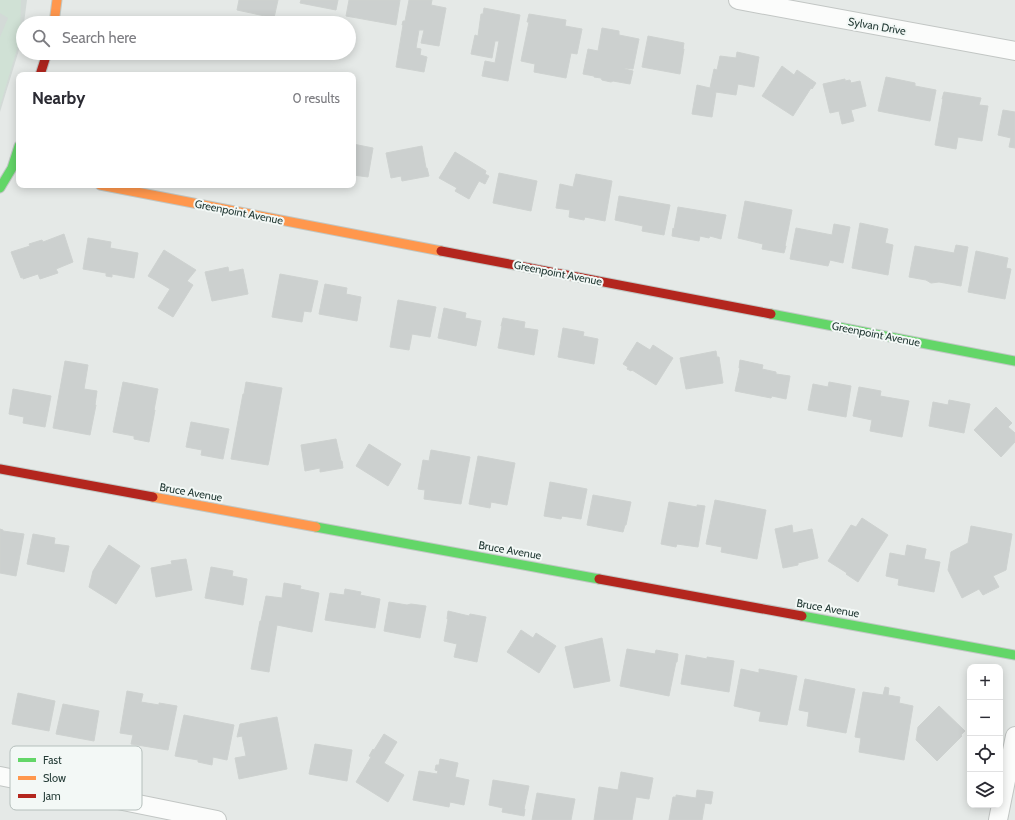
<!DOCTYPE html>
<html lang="en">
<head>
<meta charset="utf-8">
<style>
	:root { --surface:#fff; --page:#f2f2f3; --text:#2b2b33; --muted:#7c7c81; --line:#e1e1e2 }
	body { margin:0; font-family:Cabin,sans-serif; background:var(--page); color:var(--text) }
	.controls { position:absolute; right:12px; bottom:12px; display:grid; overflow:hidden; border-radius:8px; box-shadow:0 2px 10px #0003 }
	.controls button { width:36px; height:36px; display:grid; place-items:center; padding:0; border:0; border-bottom:1px solid var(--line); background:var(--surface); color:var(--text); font:20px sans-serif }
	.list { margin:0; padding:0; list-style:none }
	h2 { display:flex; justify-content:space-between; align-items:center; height:52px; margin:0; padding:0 16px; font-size:17px }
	h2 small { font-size:13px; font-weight:400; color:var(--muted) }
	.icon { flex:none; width:22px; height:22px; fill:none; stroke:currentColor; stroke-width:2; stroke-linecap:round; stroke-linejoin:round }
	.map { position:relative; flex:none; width:1015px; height:820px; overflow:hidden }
	.search { position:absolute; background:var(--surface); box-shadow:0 2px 10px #0003; left:16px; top:16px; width:340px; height:44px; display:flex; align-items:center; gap:10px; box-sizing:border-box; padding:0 14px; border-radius:22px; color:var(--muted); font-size:15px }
	.panel { position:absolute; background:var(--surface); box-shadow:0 2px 10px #0003; left:16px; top:72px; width:340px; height:116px; border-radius:8px }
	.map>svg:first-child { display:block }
	.built { fill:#d3dad7 }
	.green { fill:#d0e1d5 }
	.building { fill:#ccd0cf; stroke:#ced2d0 }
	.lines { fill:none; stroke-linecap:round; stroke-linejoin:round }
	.street-casing { stroke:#c2c6c4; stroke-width:20 }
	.fast-casing { stroke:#c0c7c4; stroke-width:11 }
	.slow-casing { stroke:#c0c7c4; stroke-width:11 }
	.jam-casing { stroke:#c0c7c4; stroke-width:11 }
	.street { stroke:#fbfcfb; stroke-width:18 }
	.fast { stroke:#63d668; stroke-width:9 }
	.slow { stroke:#ff974d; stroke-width:9 }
	.jam { stroke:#b3261e; stroke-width:9 }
	.labels { text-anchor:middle; stroke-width:4; stroke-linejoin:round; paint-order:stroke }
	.street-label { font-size:11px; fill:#243b36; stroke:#f3f8f6 }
	.key { fill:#f3f8f6; stroke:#b5bfbc; stroke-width:1 }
	.key-label { font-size:11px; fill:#243b36 }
</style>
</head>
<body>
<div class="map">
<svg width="1015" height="820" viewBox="0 0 1015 820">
	<rect width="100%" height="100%" fill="#e5e9e7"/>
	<!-- built -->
	<path class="built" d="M0,0H27L24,23H23L22,40L0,112Z"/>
	<!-- green -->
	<path class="green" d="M0,0H21L20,39L0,106V37L8,18L0,13Z"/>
	<!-- building -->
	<g class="building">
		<path d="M239,0H278L274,18L237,10Z"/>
		<path d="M301,0H338L336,10L300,3Z"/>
		<path d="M349,0H400L396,25L346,16Z"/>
		<path d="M409,0H432L431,5L446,8L439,46L421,43L424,30H419L416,48L421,49L420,55L427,57L424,72L396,67L403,25H402L403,21H405Z"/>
		<path d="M484,8L520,15L508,81L482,76L485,61L495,63L499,41H495L492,58L471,54L475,35L478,36L481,14H483Z"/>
		<path d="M529,14L566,20L565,26L582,29L577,54L571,53L566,78L534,72L535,64L521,61L529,22H527Z"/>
		<path d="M602,28L619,31V35L639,39L633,69L625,68V69L633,71L630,84L613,81L611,82L602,80L601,78L594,77V76L583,74L588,49L598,51Z"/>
		<path d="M648,36L684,43L683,49H684L680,74L642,67Z"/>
		<path d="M737,52L759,57L754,87L738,84L736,95L716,92L712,117L692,114L697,85L710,88L714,69L717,70L720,56L736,58Z"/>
		<path d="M782,66L794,75L797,70L816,83L812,89L811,88L793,116L762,96Z"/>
		<path d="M886,77L915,83V86L936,90L930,121L878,111Z"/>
		<path d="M845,79V81L850,80L851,83L860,81L866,106L851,110L854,121L842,124L839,111L830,113L823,84Z"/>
		<path d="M944,92L981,98L979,105L988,106L982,141L958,137L956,149L935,145L943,99H942Z"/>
		<path d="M1003,110L1015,112V148L1009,147L1011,138L998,135Z"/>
		<path d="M353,144L373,148L368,177L353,175Z"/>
		<path d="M422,146L426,168H427L429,176L402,181L401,176L391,178L386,153Z"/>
		<path d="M455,152L486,171L485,174L489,176L485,184L479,181L469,199L455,191L457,188L439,178Z"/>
		<path d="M499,173L537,181L531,211L493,203Z"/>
		<path d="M576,174L612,181L605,221L585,217L584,220L569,217L570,210L556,208L560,184L573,187Z"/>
		<path d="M619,196L670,205L664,235L642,231L643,226L615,220Z"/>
		<path d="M745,201L792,210L785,246H786L784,253L762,249L763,244L738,238Z"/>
		<path d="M678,207L726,215L721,239L710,236L709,238L700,236L699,241L672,236L673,228L674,229Z"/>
		<path d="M860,223L888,229L885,243L893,245L888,275L852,268Z"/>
		<path d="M834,224L850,227L843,263L830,260L828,266L790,259L796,228L832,235Z"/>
		<path d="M64,234L73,262L56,269L58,273L40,279L38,274L23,279V277L21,278L11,252L30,246L29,244L42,240L43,242Z"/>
		<path d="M88,238L111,242L110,248L138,253L134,278L112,274V277L106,276V273L83,269Z"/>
		<path d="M956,245L968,247L961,286L939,282L931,283L926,280L909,277L915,246L954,253Z"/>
		<path d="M164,250L196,270L187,281L193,285L173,317L158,308L170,289L148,276Z"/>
		<path d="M976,251L1008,258L1006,268L1011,269L1005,299L968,292Z"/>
		<path d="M228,267L229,272L243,269L248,294L212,301L205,272Z"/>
		<path d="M280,274L318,281L311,312L304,311L302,322L272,317Z"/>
		<path d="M325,284L347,288L346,294L361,297L357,321L319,314Z"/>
		<path d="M398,300L436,307L430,337L412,334L409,350L390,347Z"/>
		<path d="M444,308L466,313L465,318L481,321L476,346L438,338Z"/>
		<path d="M503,318L525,322L524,328L538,330L534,355L498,348L502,326H501Z"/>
		<path d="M563,328L584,332L583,336L598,339L594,364L558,357Z"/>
		<path d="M637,342L650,350L653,345L673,358L656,385L632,370L631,371L627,369L628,367L623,364Z"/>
		<path d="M716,351L717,357H719L723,383L686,389L680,358Z"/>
		<path d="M740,360L763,365L762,369L776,372V374L790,376L786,399L772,396L771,398L735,391L740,368H739Z"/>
		<path d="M65,361L88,365L84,389L97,391L95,405H96L90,435L53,428Z"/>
		<path d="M123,382L158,389L154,410H155L149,442L134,439V436L113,432Z"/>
		<path d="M246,382L282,388L269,461L268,465L231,459L243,394H244Z"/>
		<path d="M829,382L851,386L846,417L808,410L813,384L828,387Z"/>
		<path d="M859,387L881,391L880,396L909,401L902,437L870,431L872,420L853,416Z"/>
		<path d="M13,389L51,396L45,427L23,423L24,417L9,414Z"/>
		<path d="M949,400L970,404L964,433L929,426L933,402L948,405Z"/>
		<path d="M996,407L1012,423L1008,427L1015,433V442L1001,457L974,430Z"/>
		<path d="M191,422L229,429L223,459L201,455L202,450L186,447Z"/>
		<path d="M336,439L341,461H342L343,468L320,472V468L305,471L301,445Z"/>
		<path d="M369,444L401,464L388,486L356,466Z"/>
		<path d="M431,450L470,457L461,504L424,499L425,490L418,489L423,460L429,461Z"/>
		<path d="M478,456L515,463L507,505L491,502L490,508L469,504Z"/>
		<path d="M550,482L587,489L581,519L562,516L561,519L544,516Z"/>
		<path d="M593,495L631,502L626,525H625L623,532L587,525Z"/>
		<path d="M715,500L766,510L757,559L721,552L722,547L706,544Z"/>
		<path d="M669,502L697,507V505L705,506L698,547L677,544L676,547L661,544Z"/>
		<path d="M862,518L888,535L858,582L846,574L847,573L828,561L851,525L856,527Z"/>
		<path d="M792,525L793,533L812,529L818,558L798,563V565L783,568L775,529Z"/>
		<path d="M971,526L1012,534L1006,570L993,576L999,587L983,595L979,589L962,598L948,570L951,552L968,543Z"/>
		<path d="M0,529L3,530V531L24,534L16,576L0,573Z"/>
		<path d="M33,534L55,538L54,544L69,546L64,572L27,564Z"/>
		<path d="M109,545L140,566L116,604L89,587L93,571Z"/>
		<path d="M907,545L926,549L924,559L940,562L934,592L898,585L899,579L886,576L890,553L905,556Z"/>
		<path d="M186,559L192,590L156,597L151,568L172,564L171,561Z"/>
		<path d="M211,567L233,571L232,576L247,579L243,605L205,598Z"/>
		<path d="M284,583L301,586L300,589L319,593L312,632L277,625L269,672L251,669L260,621H261L266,596L282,598Z"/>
		<path d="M345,589L361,592L360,595L380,599L375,628L325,620L330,593L344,595Z"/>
		<path d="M389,602L407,605L411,604L426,606L420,638L384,631Z"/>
		<path d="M448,611L469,616L470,614L486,617L477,662L454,657L457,644L444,641L448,619H447Z"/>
		<path d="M521,630L533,638L536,633L556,646L539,673L507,652Z"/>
		<path d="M602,638L610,681L574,688L565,647Z"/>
		<path d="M627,649L655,654L656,650L678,654L677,662H676L669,696L620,686Z"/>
		<path d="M686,655L707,659V657L734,661L729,692L681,684Z"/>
		<path d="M741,669L759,673V669L797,676L787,725L759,721L761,712L734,706Z"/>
		<path d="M805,679L855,689L846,733L807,726L809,712L799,710Z"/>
		<path d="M885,687L889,688L888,695L900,697L899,703L913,706L904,760L859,752L861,738L855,737L863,692L883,695Z"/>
		<path d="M127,691L143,694L141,702L159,705V703L177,706L168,750L131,744L133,735L120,733Z"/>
		<path d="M18,693L55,701L49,731L12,724Z"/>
		<path d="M63,704L99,711L94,741L56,734Z"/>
		<path d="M939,706L965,731L961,735L962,736L937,761L916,740L918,727Z"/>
		<path d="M184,715L234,725L227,760L213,757L212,765L198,762V760L175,756Z"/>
		<path d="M277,717L287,769L239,779L235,758L246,756L242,736L237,737L240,724Z"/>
		<path d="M384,734L397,742L384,763L404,775L388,802L356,782L371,757L369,756L373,749L374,750Z"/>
		<path d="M315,744L352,750L347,781L309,774Z"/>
		<path d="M440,759L458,763L455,777L469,780L464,805L450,802L449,807L413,800L419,771L437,774L438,771L435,770L436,765H439Z"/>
		<path d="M621,772L653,778L649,799L636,797L632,820H594L599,787L618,790Z"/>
		<path d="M493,780L529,786L524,809H525L524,816L502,812L503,808L489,805Z"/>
		<path d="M697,790L713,792L711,804L705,803L702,820H669L673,797H676V795L696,798Z"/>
		<path d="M537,793L575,799L571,820H532Z"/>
	</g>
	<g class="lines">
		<defs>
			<g id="street">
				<path d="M738,0L1015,51"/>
				<path d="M0,776L217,820"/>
				<path d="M998,820L1015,736"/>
			</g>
			<g id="fast">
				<path d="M0,188L12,168L19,146"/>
				<path d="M771,314L1015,361"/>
				<path d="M316,527L599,579"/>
				<path d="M802,616L1015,655"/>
			</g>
			<g id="slow">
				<path d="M54,23L57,0"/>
				<path d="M100,185L441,251"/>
				<path d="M153,497L316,527"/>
			</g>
			<g id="jam">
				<path d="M40,75L47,53"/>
				<path d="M441,251L771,314"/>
				<path d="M0,469L153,497"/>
				<path d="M599,579L802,616"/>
			</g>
		</defs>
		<!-- street casing -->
		<use href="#street" class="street-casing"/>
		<!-- fast casing -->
		<use href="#fast" class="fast-casing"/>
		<!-- slow casing -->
		<use href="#slow" class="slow-casing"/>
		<!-- jam casing -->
		<use href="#jam" class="jam-casing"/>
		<!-- street -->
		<use href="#street" class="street"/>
		<!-- fast -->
		<use href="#fast" class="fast"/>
		<!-- slow -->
		<use href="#slow" class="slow"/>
		<!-- jam -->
		<use href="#jam" class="jam"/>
	</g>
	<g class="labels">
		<!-- street labels -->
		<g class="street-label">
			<text transform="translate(877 26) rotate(10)" y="4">Sylvan Drive</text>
			<text transform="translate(239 212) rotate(11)" y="4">Greenpoint Avenue</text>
			<text transform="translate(558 273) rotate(11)" y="4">Greenpoint Avenue</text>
			<text transform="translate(876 334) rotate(11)" y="4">Greenpoint Avenue</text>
			<text transform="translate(191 492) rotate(10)" y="4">Bruce Avenue</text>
			<text transform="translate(510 550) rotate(10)" y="4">Bruce Avenue</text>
			<text transform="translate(828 608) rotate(10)" y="4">Bruce Avenue</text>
		</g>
	</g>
	<!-- legend -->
	<rect x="10" y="746" width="132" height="64" rx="6" class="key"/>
	<rect x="18" y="758" width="18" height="4" fill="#63d668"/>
	<rect x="18" y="776" width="18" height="4" fill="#ff974d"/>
	<rect x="18" y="794" width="18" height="4" fill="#b3261e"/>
	<g class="key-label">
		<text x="43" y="764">Fast</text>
		<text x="43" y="782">Slow</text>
		<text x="43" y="800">Jam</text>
	</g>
</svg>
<div class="controls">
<button>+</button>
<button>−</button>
<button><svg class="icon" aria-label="locate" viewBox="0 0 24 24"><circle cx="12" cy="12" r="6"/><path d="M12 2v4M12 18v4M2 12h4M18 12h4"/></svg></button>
<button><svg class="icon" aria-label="layers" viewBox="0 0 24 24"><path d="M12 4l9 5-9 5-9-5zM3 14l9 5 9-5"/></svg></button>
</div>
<div class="search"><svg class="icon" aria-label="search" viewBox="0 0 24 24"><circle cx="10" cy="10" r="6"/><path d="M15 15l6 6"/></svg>Search here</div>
<section class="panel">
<h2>Nearby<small>0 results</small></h2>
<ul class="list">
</ul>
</section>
</div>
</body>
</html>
